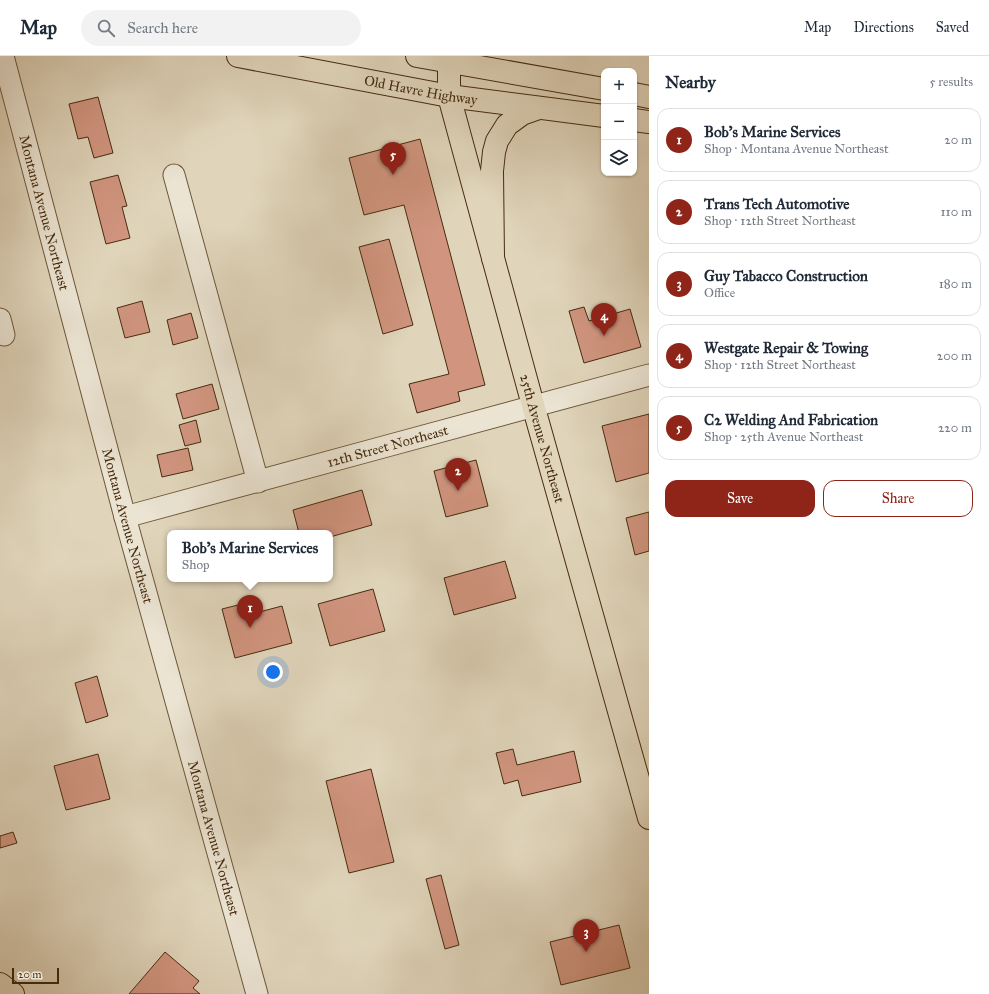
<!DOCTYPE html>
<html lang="en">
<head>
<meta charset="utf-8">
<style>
	:root { --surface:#fff; --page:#f2f2f3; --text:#1f2937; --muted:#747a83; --line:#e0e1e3; --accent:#8f2418 }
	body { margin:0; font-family:"IM FELL Great Primer",serif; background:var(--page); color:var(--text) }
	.controls { position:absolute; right:12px; top:12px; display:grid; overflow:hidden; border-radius:8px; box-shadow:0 1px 3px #0004 }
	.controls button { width:36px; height:36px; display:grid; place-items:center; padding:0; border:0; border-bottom:1px solid var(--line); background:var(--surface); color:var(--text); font:20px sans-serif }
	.scale { position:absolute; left:12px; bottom:10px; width:47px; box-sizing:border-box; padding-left:4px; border:2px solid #472b0e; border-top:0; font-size:11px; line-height:14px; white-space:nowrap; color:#472b0e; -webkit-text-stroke:3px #ebe4d3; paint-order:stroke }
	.you { position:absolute; left:273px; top:616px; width:14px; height:14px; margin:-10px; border:3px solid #fff; border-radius:50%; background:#1a73e8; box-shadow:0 0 0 6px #1a73e833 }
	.badge { display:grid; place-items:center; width:26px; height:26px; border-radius:50%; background:var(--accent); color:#fff; font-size:13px; font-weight:700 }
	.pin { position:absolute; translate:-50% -33px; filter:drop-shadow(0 1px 2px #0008) }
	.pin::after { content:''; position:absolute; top:21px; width:14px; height:12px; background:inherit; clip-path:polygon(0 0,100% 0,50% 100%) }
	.popup { position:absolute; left:167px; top:474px; width:166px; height:52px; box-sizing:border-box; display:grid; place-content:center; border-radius:8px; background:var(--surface); filter:drop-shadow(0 1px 3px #0005); font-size:13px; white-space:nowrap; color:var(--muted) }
	.popup b { font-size:15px; color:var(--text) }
	.popup::after { content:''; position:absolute; left:50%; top:100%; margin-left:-8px; border:8px solid transparent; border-top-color:var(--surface) }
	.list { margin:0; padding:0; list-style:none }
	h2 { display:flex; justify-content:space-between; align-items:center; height:52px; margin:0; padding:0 16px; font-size:17px }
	h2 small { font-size:13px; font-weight:400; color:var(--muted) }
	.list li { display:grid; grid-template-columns:26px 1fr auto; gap:12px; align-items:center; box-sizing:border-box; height:64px; margin:0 8px 8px; padding:0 8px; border:1px solid var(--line); border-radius:12px }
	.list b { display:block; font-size:15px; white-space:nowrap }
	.list p { margin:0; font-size:13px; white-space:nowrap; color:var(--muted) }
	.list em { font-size:13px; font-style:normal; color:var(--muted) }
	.actions { display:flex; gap:8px; padding:12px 16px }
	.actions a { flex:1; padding:9px 0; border:1px solid var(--accent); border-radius:12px; text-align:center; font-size:14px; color:var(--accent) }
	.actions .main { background:var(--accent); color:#fff }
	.icon { flex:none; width:22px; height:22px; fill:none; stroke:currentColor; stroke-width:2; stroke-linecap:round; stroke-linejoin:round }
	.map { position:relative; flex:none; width:649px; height:938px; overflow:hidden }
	header { display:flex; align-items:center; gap:24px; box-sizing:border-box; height:56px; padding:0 20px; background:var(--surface); border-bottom:1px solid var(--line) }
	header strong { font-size:19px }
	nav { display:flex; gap:22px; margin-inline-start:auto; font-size:14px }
	.search { width:280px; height:36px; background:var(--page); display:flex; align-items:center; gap:10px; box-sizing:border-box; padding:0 14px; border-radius:22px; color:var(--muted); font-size:15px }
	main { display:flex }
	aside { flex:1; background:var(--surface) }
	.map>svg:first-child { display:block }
	.building { fill:#d1957f; stroke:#472b0e }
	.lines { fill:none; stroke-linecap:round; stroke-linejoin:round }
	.minor-casing { stroke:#6d5639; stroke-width:23 }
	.major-casing { stroke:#472b0e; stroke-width:24 }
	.highway-casing { stroke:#472b0e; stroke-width:24 }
	.minor { stroke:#ebe4d3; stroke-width:21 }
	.major { stroke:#e0d5bb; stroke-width:22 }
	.highway { stroke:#e0d5bb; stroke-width:22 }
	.labels { text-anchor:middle; stroke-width:4; stroke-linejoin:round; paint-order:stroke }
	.street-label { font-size:14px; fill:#472b0e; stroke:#ebe4d3 }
</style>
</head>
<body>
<header>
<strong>Map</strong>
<div class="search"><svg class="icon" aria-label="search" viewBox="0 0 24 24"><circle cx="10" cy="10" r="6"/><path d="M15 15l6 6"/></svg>Search here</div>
<nav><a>Map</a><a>Directions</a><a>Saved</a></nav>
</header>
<main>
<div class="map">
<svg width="649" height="938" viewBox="0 0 649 938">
	<rect width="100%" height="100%" fill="#e0d5bb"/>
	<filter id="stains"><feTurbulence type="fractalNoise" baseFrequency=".005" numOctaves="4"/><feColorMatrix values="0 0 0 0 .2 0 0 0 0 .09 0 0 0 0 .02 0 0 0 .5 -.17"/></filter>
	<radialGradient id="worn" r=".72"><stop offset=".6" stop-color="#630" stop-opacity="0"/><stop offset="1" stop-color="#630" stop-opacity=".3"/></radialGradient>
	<!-- building -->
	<g class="building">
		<path d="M98,41L113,97L94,102L88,81L78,83L69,48Z"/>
		<path d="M420,83L485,329L458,336L460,345L417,357L409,328L449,318L404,149L364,159L349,102Z"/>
		<path d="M118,119L127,150L122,151L130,182L106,188L90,126Z"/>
		<path d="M389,183L413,269L383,278L359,191Z"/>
		<path d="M142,245L150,276L125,282L117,252Z"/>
		<path d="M584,251L589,265L630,253L641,291L584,307L569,255Z"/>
		<path d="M191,257L198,282L173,289L167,264Z"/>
		<path d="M212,328L219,353L183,363L176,338Z"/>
		<path d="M649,358V417L616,426L602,370Z"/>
		<path d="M196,364L201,386L185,390L179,369Z"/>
		<path d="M188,392L193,414L162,421L157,399Z"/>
		<path d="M476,404L488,450L446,461L434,415Z"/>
		<path d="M362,434L372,469L330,481V477H299L293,454Z"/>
		<path d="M649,456V495L635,499L626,462Z"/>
		<path d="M505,505L516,542L454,559L444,522Z"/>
		<path d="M373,533L385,575L330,590L318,548Z"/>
		<path d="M246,547L248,559L282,550L292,587L235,602L222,553Z"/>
		<path d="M97,620L108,660L86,667L75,627Z"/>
		<path d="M513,693L517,709L574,695L581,726L522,740L518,724L504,728L496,697Z"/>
		<path d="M98,698L110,743L66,754L54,710Z"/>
		<path d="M371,713L394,806L349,817L326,725Z"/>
		<path d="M13,776L17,787L0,792V780Z"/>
		<path d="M441,819L459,889L445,893L426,823Z"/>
		<path d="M619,869L630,912L561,929L550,886Z"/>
		<path d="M165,896L199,925L193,932L200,938H129Z"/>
	</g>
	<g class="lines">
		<defs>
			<g id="minor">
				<path id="s1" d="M3,0L125,461L257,938"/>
				<path d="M174,119L258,426"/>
				<path d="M0,263L4,279"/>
				<path id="s2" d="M125,461C300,415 474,365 649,319"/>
			</g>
			<g id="major">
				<path id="s3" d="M449,6V40L533,349L649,762"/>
				<path d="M0,928L13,938"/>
			</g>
			<g id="highway">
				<path id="s4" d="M238,0L449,40L604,60"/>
				<path d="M417,0L604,33"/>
				<path d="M634,38L649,41"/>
				<path d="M634,64L649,66"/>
				<path d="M493,202L492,115L494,96L497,85L507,69L522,58L539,52"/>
			</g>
		</defs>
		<!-- minor casing -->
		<use href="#minor" class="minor-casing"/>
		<!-- major casing -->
		<use href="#major" class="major-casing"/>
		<!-- highway casing -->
		<use href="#highway" class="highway-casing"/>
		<!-- minor -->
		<use href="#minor" class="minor"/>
		<!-- major -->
		<use href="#major" class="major"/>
		<!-- highway -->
		<use href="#highway" class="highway"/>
	</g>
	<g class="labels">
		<!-- street labels -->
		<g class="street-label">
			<text dy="5" stroke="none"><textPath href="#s4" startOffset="186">Old Havre Highway</textPath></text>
			<text dy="5" stroke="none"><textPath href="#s1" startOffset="162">Montana Avenue Northeast</textPath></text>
			<text dy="5" stroke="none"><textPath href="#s3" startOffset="389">25th Avenue Northeast</textPath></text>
			<text dy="5" stroke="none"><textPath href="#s2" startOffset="272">12th Street Northeast</textPath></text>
			<text dy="5" stroke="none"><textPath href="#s1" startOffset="486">Montana Avenue Northeast</textPath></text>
			<text dy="5" stroke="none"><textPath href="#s1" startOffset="810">Montana Avenue Northeast</textPath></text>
		</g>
	</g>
	<rect width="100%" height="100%" filter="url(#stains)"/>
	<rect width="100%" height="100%" fill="url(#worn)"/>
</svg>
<div class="controls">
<button>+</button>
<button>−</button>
<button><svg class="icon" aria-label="layers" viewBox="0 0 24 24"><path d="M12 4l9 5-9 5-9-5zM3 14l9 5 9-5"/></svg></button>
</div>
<div class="scale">20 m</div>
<div class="you"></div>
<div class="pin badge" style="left:250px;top:572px">1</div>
<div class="popup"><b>Bob's Marine Services</b>Shop</div>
<div class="pin badge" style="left:458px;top:435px">2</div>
<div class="pin badge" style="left:586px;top:896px">3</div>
<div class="pin badge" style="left:604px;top:280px">4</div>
<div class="pin badge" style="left:393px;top:119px">5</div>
</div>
<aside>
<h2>Nearby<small>5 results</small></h2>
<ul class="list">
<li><span class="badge">1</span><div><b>Bob's Marine Services</b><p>Shop · Montana Avenue Northeast</p></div><em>20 m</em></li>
<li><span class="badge">2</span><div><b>Trans Tech Automotive</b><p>Shop · 12th Street Northeast</p></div><em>110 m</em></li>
<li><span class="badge">3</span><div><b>Guy Tabacco Construction</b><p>Office</p></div><em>180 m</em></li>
<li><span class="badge">4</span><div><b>Westgate Repair &amp; Towing</b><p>Shop · 12th Street Northeast</p></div><em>200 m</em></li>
<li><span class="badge">5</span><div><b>C2 Welding And Fabrication</b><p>Shop · 25th Avenue Northeast</p></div><em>220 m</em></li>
</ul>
<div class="actions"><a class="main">Save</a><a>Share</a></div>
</aside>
</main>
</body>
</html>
